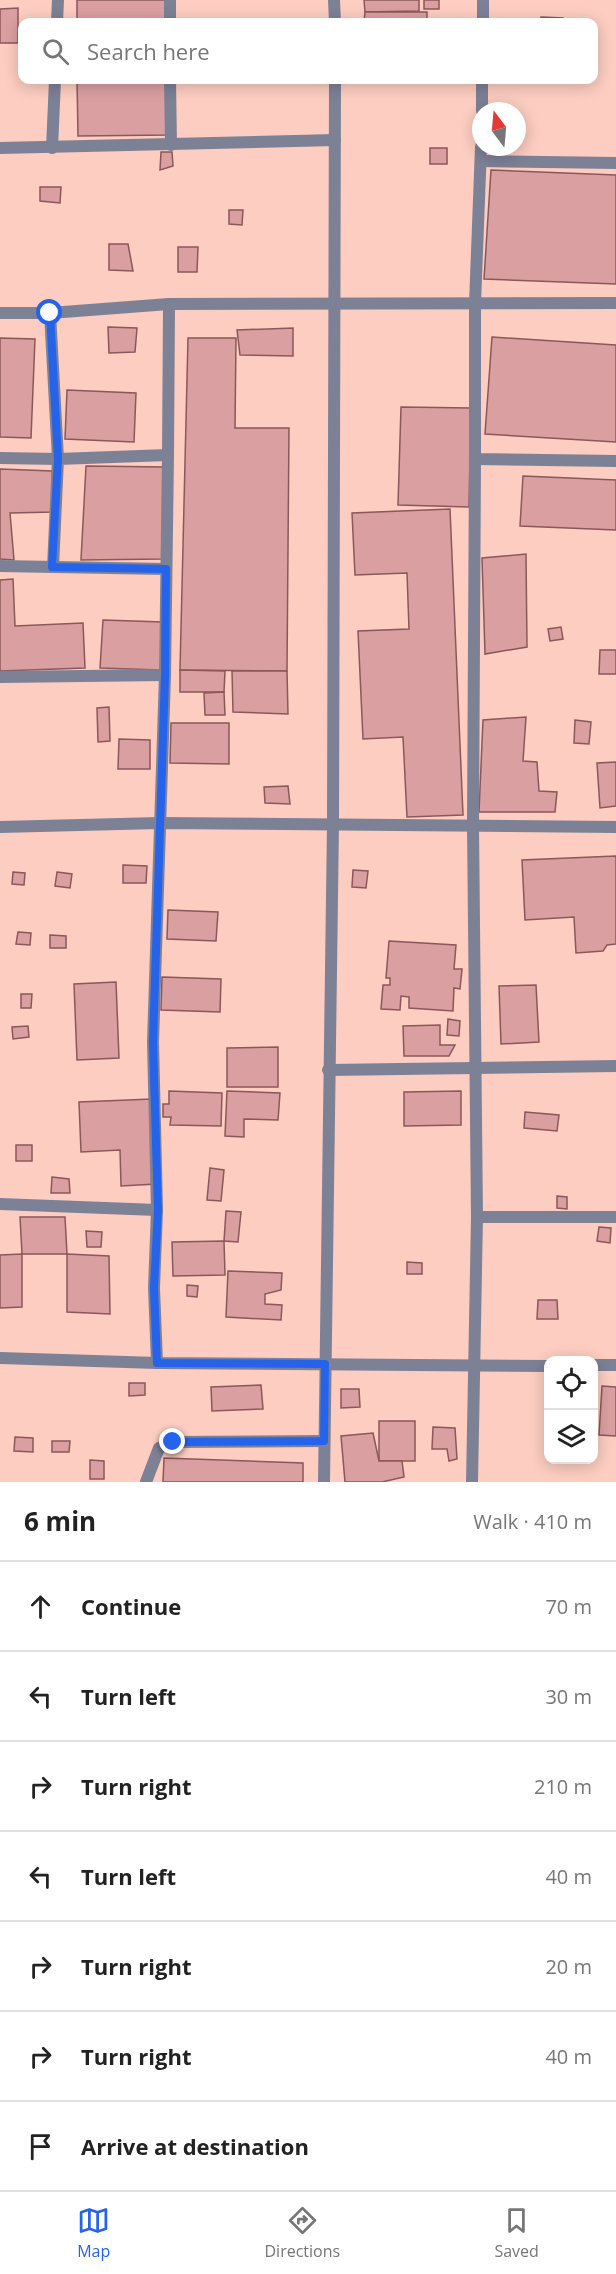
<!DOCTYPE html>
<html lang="en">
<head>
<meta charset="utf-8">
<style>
	:root { --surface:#fff; --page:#f6f6f6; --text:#222; --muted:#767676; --line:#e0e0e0; --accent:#2563eb }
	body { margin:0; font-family:"Open Sans",sans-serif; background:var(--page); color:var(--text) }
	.controls { position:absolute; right:18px; bottom:18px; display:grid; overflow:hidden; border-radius:12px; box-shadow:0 3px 15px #0003 }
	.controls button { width:54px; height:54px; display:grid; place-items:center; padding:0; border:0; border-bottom:2px solid var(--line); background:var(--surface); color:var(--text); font:30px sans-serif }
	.compass { position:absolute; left:472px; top:102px; width:54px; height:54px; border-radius:50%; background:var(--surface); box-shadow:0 3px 15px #0003; rotate:344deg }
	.stop { position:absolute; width:18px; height:18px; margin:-14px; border:4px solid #2563eb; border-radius:50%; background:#fff }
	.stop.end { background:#2563eb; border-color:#fff; box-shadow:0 2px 6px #0008 }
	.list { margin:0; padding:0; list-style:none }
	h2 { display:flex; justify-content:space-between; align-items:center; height:78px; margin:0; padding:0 24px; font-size:26px }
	h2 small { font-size:20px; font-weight:400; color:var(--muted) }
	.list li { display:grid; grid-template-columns:39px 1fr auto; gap:18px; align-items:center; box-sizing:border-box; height:90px; padding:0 24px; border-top:2px solid var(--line) }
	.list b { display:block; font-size:22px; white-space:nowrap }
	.list em { font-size:20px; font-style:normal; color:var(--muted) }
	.icon { flex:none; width:33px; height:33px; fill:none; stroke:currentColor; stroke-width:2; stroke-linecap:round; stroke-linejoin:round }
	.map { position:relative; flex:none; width:616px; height:1482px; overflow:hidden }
	.search { position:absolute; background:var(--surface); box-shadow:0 3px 15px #0003; left:18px; right:18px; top:18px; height:66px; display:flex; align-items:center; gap:15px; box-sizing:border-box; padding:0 21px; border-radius:12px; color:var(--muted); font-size:22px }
	.sheet { height:708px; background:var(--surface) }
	nav { display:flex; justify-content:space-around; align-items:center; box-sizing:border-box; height:84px; border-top:2px solid var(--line); background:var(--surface); font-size:16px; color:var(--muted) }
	nav a { display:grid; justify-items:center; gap:3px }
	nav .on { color:var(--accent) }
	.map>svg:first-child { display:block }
	.building { fill:#da9fa1; stroke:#8c5759; stroke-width:1.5 }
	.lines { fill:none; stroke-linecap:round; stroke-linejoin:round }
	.minor { stroke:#7d8196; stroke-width:12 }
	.route { stroke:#2563eb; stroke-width:8 }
</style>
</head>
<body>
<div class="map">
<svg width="616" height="1482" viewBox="0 0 616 1482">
	<rect width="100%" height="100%" fill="#fccdc0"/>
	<!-- building -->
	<g class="building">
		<rect x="77" y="0" width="93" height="22"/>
		<path d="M364,0H419V11L365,12Z"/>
		<rect x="424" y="0" width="15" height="9"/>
		<path d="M18,8V43H0V9Z"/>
		<path d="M365,12H427V22H364Z"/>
		<path d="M541,17L563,18V22H541Z"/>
		<path d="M77,80H171V135L78,136Z"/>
		<rect x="430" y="148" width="17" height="16"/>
		<path d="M161,152H172L173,166L160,170Z"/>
		<path d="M491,170L616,175V284L484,279Z"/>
		<path d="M40,187H61L60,203L40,201Z"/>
		<path d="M229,210H243L242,225L229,224Z"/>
		<path d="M109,244H128L133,271L109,270Z"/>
		<path d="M178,247H198L197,272H178Z"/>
		<path d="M108,327L137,328L135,352L109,353Z"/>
		<path d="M293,328V356L240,355L237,330Z"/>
		<path d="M492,337L616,345V442L485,434Z"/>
		<path d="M0,338L35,339L31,438L0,437Z"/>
		<path d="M188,338H236L235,428H289L287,671L180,670Z"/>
		<path d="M67,390L136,393L134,442L65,439Z"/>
		<path d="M401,407L471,408L469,507L398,505Z"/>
		<path d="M86,466L165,467L162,559L81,560Z"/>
		<path d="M0,469L52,471L54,512L10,513L14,560L0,559Z"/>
		<path d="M523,476L616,480V530L520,526Z"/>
		<path d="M450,509L463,815L407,817L403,737L363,739L358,631L409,629L407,573L355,575L352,513Z"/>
		<path d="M526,554L527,647L485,654L482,558Z"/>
		<path d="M13,579L15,626L83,623L85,668L0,671V580Z"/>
		<path d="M103,620L163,622L161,670L100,668Z"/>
		<path d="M561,627L563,639L550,641L548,629Z"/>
		<path d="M600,650H616V674H599Z"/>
		<path d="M180,670L225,671L224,692H180Z"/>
		<path d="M232,671H287L288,714L233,712Z"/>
		<path d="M224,692L225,715H205L204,693Z"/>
		<path d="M109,707L110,741L98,742L97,708Z"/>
		<path d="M526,717L523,761L537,762L539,791L557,792L555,812H479L483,720Z"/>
		<path d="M575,720L591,722L589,744L574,743Z"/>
		<path d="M171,723H229V764L170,763Z"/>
		<path d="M119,739L150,740V769H118Z"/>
		<path d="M616,762V806L600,808L597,763Z"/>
		<path d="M288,786L290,804L265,803L264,787Z"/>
		<path d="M616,856V944L607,945L603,951L576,953L574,917L525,920L522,860Z"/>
		<path d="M123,865L147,866L146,883H123Z"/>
		<path d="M353,870L368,871L366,888L352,887Z"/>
		<path d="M13,872L25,873L24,885L12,884Z"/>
		<path d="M57,872L72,874L70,888L55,886Z"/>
		<path d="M168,910L218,912L216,941L167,939Z"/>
		<path d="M18,932L31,933L30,945L16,944Z"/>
		<path d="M50,935L66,936V948H50Z"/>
		<path d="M389,941L456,945L454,969H462L460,989L454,988L453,1011L409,1008V997L401,996L400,1010L381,1009L383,985H390V978H386Z"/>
		<path d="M162,977L221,979L220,1012L161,1010Z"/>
		<path d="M116,982L119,1058L77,1060L74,984Z"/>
		<path d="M536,985L539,1042L501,1044L499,986Z"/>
		<path d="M21,994H32L31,1008H21Z"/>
		<path d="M448,1019L460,1021L459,1036L447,1035Z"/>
		<path d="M440,1025V1045H455L449,1056H404L403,1026Z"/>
		<path d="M28,1026L29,1037L13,1039L12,1027Z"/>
		<path d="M278,1047V1087H227V1048Z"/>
		<path d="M169,1091L222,1093L221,1126L170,1125L171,1117H163V1104H169Z"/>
		<path d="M227,1091L280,1093L278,1120L244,1119V1137L225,1136Z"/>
		<path d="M461,1091V1125L404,1126V1092Z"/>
		<path d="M152,1099L156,1184L121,1186L120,1150L81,1152L79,1102Z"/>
		<path d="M525,1112L559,1115L557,1131L524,1128Z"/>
		<rect x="16" y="1145" width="16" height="16"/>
		<path d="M210,1168L224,1170L221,1201L207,1200Z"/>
		<path d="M52,1177L69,1179L70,1193H51Z"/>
		<path d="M557,1196L567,1197V1209L557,1208Z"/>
		<path d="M226,1211L241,1212L238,1242L224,1241Z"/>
		<path d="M20,1217H65L67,1254H22Z"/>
		<path d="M599,1227L611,1228L610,1243L597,1241Z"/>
		<path d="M86,1231L102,1232L101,1247H87Z"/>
		<path d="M224,1241L225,1275L173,1276L172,1242Z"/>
		<path d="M22,1254V1307L0,1308V1255Z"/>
		<path d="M67,1254L109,1256L110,1314L67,1312Z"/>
		<path d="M407,1262L422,1263V1274H407Z"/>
		<path d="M228,1271L282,1273L281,1290L265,1294V1304L282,1305L281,1320L226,1317Z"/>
		<path d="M187,1285L198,1286L197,1297L187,1296Z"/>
		<path d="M538,1300H557L558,1319H537Z"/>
		<path d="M129,1383H145V1395L129,1396Z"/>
		<path d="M261,1385L263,1409L212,1411L211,1387Z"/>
		<path d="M602,1386L616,1387V1436L599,1435Z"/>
		<path d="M341,1389H359L360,1407L341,1408Z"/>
		<rect x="379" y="1421" width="36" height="40"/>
		<path d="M433,1427L455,1428L457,1459L449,1461L447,1449H432Z"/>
		<path d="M373,1433L379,1461H402L404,1477L382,1482H345L341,1436Z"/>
		<path d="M15,1437L33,1438V1452L14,1451Z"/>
		<path d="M52,1441H70L69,1452H52Z"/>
		<path d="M164,1458L303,1463V1482H163Z"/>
		<path d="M90,1460L104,1461V1479H90Z"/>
	</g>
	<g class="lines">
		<!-- minor -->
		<g class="minor">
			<path d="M170,0V22"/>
			<path d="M334,0L335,22"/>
			<path d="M57,22L58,0"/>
			<path d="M483,22V0"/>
			<path d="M170,80L171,145"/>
			<path d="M482,111V80"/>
			<path d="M481,147L475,304V459L616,461"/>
			<path d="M0,148L335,140"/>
			<path d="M52,148L55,80"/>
			<path d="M481,161L616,163"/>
			<path d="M0,313H50L169,304L616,303"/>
			<path d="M0,458L58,459L50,313"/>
			<path d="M0,566L166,569"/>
			<path d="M53,567L58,459L168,455L169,304"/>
			<path d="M0,677L165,675"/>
			<path d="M0,827L160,823L616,827"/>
			<path d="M328,1070L616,1066"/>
			<path d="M0,1204L157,1210L153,1042L165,675L168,455"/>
			<path d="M477,1217H616"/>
			<path d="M0,1358L157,1363L548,1366"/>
			<path d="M157,1363L154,1288L157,1210"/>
			<path d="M594,1365H616"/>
			<path d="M146,1482L159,1448L173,1442L324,1441"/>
			<path d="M324,1482L333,824L335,80"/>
			<path d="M472,1482L477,1217L473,826L475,459"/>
		</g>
	</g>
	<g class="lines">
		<!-- route -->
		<path class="route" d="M50,313L58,459L52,567L166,569L165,675L153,1042L158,1210L154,1288L157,1363L325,1364L324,1441L173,1442"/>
	</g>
</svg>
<div class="controls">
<button><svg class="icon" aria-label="locate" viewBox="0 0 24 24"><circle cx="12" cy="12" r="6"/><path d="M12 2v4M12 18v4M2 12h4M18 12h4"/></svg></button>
<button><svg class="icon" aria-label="layers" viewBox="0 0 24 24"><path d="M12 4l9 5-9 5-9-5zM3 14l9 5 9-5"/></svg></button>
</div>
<svg class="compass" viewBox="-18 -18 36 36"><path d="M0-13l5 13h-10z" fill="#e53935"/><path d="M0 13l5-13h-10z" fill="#767676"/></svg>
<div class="stop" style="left:50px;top:313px"></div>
<div class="stop end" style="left:173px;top:1442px"></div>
<div class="search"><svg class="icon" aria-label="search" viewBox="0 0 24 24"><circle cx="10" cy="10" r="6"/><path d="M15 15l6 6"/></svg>Search here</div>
</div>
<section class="sheet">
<h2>6 min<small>Walk · 410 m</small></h2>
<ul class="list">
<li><svg class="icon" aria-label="ahead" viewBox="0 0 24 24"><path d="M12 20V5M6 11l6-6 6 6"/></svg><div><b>Continue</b></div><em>70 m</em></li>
<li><svg class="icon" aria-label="left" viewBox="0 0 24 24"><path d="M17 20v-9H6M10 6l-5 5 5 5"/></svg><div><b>Turn left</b></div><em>30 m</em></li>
<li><svg class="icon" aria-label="right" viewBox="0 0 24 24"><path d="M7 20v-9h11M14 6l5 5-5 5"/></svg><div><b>Turn right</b></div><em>210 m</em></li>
<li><svg class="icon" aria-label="left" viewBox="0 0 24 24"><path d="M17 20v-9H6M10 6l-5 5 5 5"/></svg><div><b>Turn left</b></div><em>40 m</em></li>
<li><svg class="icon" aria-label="right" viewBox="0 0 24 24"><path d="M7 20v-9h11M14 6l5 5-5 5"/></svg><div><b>Turn right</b></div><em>20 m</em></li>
<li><svg class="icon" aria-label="right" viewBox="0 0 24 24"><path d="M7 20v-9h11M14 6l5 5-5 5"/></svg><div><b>Turn right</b></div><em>40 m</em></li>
<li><svg class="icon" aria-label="arrive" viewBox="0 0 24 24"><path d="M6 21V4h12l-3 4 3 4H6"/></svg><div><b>Arrive at destination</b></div></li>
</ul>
</section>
<nav>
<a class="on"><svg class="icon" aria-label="map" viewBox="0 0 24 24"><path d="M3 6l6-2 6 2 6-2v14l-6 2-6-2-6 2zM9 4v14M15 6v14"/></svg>Map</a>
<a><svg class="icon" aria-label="directions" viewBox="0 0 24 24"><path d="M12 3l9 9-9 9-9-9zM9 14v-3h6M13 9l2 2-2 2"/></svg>Directions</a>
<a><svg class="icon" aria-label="saved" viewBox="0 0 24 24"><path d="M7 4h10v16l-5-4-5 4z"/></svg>Saved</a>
</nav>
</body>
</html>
